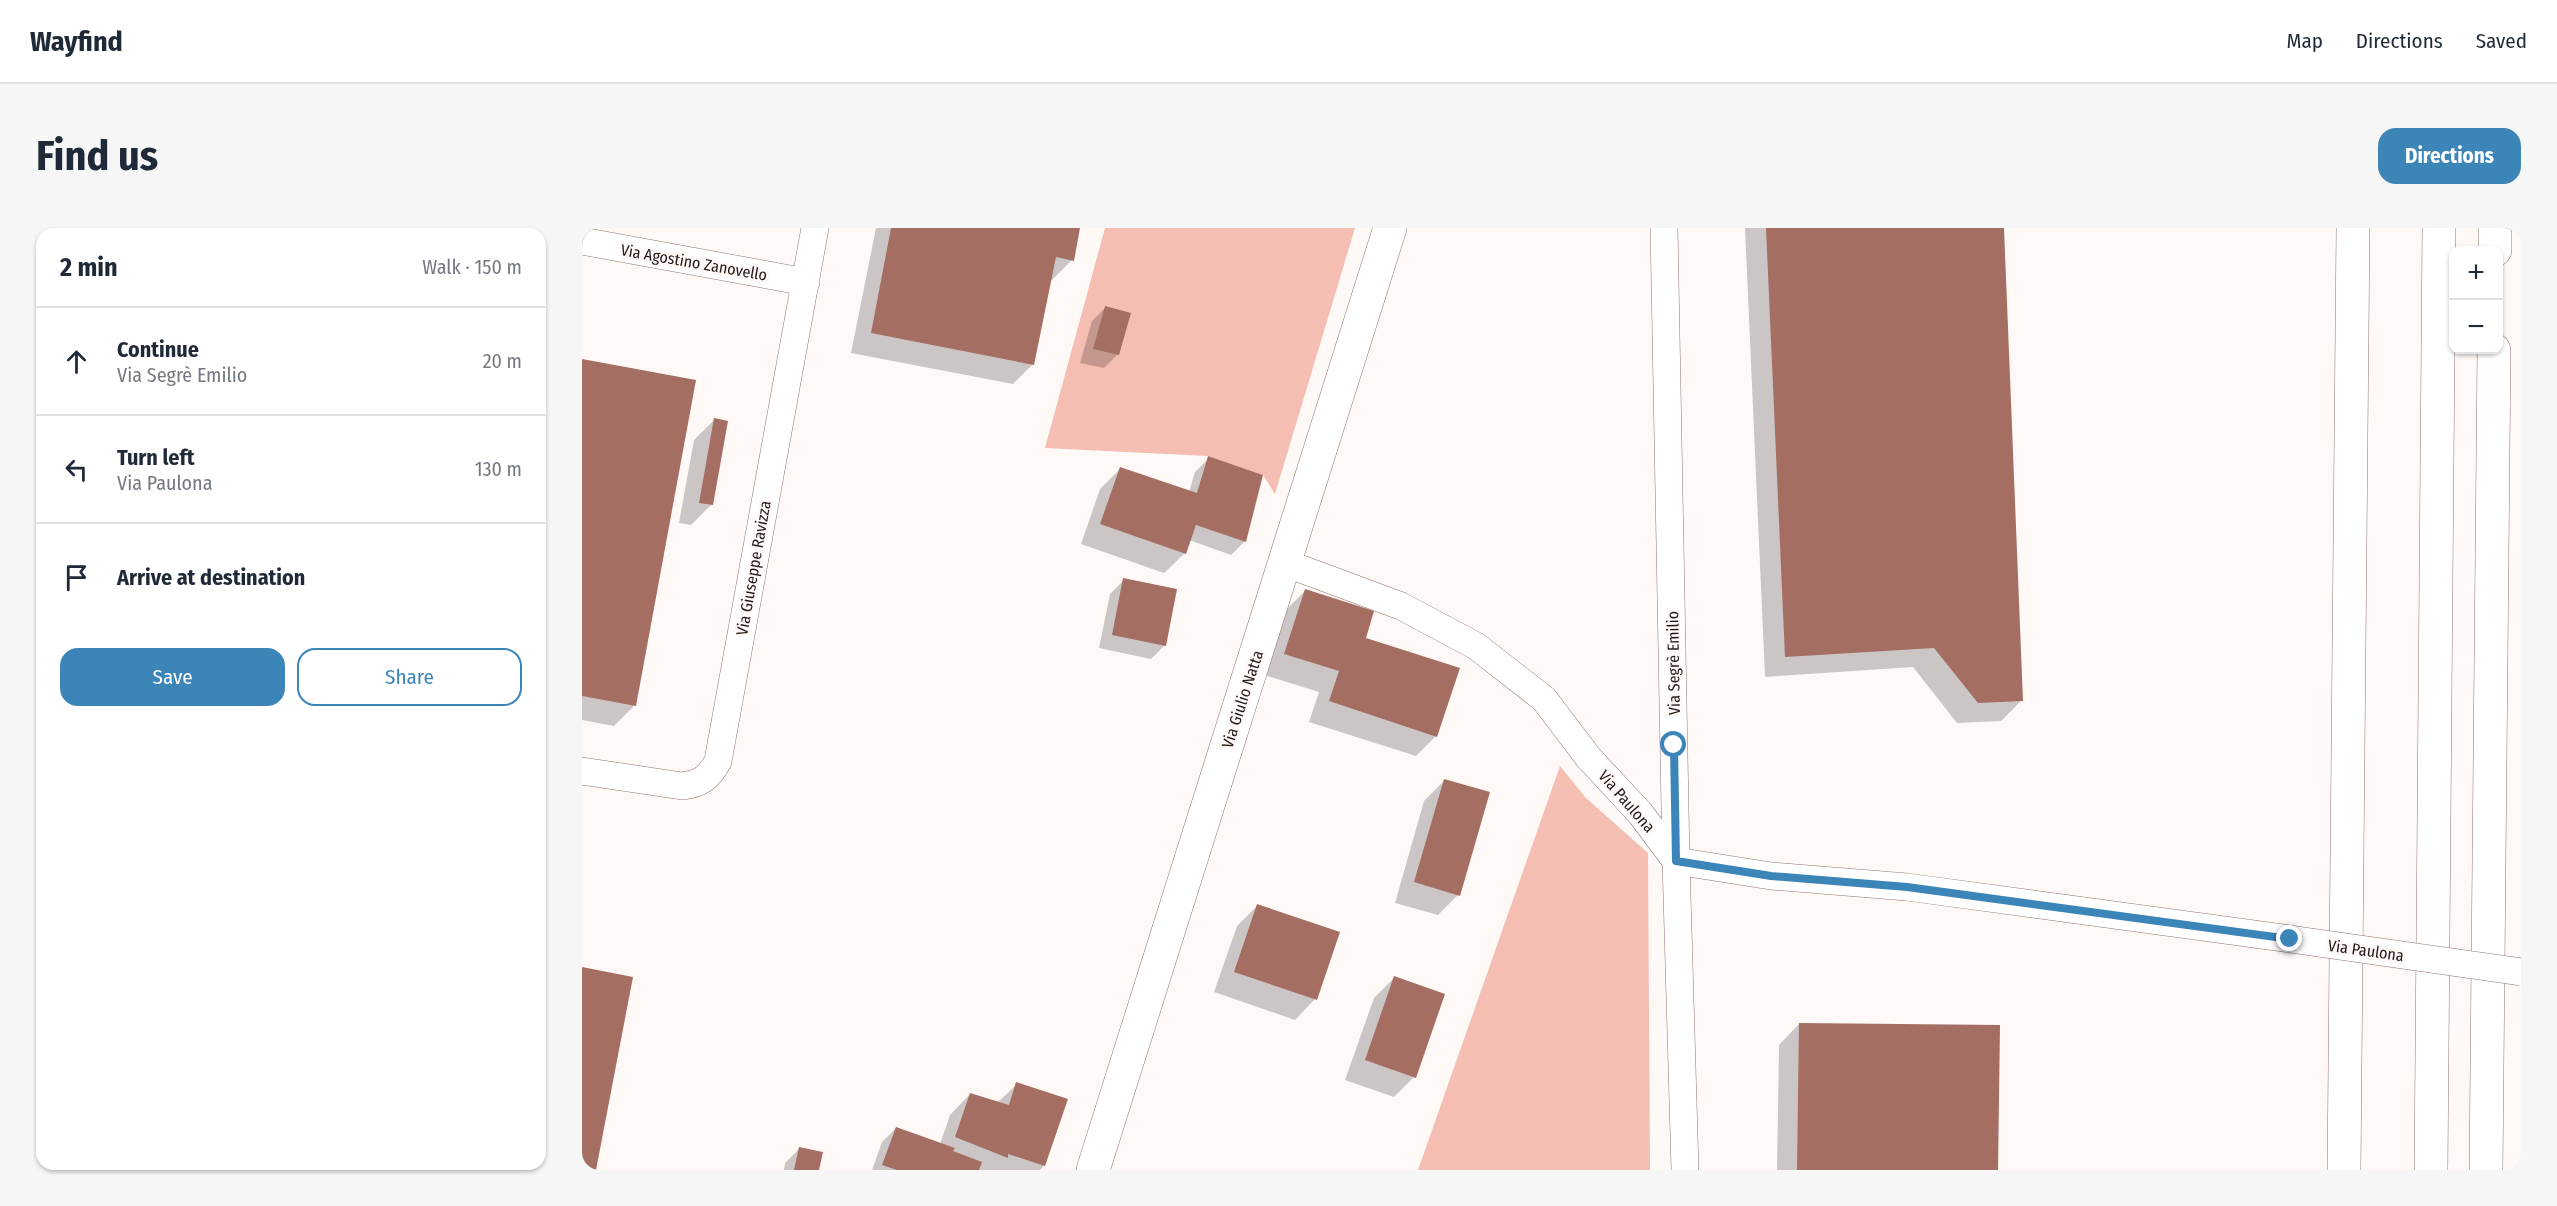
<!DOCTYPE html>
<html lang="en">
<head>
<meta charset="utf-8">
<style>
	:root { --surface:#fff; --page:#f6f6f7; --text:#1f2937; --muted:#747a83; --line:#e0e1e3; --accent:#3b85b9 }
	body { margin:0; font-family:"Fira Sans Condensed",sans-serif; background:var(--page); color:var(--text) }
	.controls { position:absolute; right:18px; top:18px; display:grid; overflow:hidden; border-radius:12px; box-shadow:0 2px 4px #0004 }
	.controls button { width:54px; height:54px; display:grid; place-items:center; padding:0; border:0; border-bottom:2px solid var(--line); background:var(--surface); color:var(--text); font:30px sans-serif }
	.stop { position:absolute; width:18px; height:18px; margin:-14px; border:4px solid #3b85b9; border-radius:50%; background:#fff }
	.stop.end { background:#3b85b9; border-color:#fff; box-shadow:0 2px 6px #0008 }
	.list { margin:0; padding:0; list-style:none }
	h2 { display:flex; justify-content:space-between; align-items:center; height:78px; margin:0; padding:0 24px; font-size:26px }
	h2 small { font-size:20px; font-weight:400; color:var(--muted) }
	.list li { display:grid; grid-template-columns:39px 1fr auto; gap:18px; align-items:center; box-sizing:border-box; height:108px; padding:0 24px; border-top:2px solid var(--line) }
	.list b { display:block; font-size:22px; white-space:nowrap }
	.list p { margin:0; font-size:20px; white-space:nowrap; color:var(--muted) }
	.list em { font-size:20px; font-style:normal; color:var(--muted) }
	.actions { display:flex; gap:12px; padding:18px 24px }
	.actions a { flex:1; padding:14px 0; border:2px solid var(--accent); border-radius:18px; text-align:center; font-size:21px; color:var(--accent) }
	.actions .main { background:var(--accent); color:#fff }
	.icon { flex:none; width:33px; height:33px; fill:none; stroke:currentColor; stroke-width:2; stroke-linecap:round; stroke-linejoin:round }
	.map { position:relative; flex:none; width:1939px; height:942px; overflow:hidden; border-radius:18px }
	header { display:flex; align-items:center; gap:36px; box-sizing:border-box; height:84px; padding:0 30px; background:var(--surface); border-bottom:2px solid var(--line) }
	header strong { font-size:28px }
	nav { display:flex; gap:33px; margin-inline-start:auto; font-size:21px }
	.intro { display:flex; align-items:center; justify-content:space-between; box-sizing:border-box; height:144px; padding:0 36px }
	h1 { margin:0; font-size:42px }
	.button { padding:15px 27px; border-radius:18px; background:var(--accent); color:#fff; font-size:21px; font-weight:700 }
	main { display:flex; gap:36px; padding:0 36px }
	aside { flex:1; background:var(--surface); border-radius:18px; box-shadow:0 2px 4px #0004 }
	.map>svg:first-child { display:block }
	.green { fill:#f5beb3 }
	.shadow { fill:#0003 }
	.building { fill:#a56e62 }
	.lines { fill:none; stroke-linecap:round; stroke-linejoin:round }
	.street-casing { stroke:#8e7570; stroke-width:28 }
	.secondary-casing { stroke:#8e7570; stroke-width:34 }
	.highway-casing { stroke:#8e7570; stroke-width:34 }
	.street { stroke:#fff; stroke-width:27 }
	.secondary { stroke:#fff; stroke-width:33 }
	.highway { stroke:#fff; stroke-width:33 }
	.street-bridge-casing { stroke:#8e7570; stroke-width:28; stroke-linecap:butt }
	.street-bridge { stroke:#fff; stroke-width:27 }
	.route { stroke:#3b85b9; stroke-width:8 }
	.labels { text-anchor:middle; stroke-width:6; stroke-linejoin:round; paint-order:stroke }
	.street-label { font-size:16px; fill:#221917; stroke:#fef8f7 }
</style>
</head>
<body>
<header>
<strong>Wayfind</strong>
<nav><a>Map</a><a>Directions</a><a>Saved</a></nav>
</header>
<div class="intro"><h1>Find us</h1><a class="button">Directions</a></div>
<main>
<aside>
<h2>2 min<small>Walk · 150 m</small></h2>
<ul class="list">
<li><svg class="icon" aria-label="ahead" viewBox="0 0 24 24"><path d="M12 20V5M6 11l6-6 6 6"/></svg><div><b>Continue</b><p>Via Segrè Emilio</p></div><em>20 m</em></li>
<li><svg class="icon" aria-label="left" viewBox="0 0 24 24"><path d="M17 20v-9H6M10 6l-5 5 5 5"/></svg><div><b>Turn left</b><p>Via Paulona</p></div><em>130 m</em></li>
<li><svg class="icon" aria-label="arrive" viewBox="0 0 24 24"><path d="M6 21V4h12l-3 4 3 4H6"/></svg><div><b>Arrive at destination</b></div></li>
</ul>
<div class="actions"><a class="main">Save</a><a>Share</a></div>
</aside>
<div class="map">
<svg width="1939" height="942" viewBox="0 0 1939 942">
	<rect width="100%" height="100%" fill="#fef8f7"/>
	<!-- green -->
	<g class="green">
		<path d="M523,0H773L693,266L681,247L626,228L463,220Z"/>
		<path d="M978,538L1004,570L1066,625L1068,942H836Z"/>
	</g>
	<!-- shadow -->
	<g class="shadow">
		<path d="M294,0H497L490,32L470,52H468L451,136L431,156L269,125Z"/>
		<path d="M1163,0H1420L1439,473L1419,493L1375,495L1331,439L1183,449Z"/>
		<path d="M524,79L536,126L522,140L498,135L510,93Z"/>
		<path d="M0,133L53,477L32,498L0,492Z"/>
		<path d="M132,192L130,276L109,297L97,295L112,212Z"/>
		<path d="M627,230L663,313L649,327L607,312L603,325L582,345L499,316L518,261L538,241L607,264L613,244Z"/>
		<path d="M542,352L583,417L569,431L517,420L528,366Z"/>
		<path d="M723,363L782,411L854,508L834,528L727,494L737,464L682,447L703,383Z"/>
		<path d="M863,552L876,667L856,687L813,675L842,573Z"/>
		<path d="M676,677L733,771L713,792L632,764L655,698Z"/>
		<path d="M812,750L832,849L812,869L763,852L792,770Z"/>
		<path d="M1217,796L1415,942H1195L1197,817Z"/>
		<path d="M435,856L484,872L462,938L458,942H290L300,914L314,900L358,916L368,887L388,866L415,875Z"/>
		<path d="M217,921L236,942H202L203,935Z"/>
	</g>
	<!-- building -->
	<g class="building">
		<path d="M309,0H498L492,33L474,29L452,137L289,105Z"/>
		<path d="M1184,0H1422L1441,473L1396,475L1352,420L1203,429Z"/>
		<path d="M523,78L549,85L537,127L511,121Z"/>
		<path d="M0,131L114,152L54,478L0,468Z"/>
		<path d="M132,190L146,193L131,277L117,275Z"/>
		<path d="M626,228L681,247L664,314L614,297L604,326L518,296L538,239L615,265Z"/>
		<path d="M541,350L595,361L584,418L530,407Z"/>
		<path d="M723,361L792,383L784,410L878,440L855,509L747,473L757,443L702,426Z"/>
		<path d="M862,551L908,564L878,668L832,654Z"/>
		<path d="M675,676L758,704L735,772L652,744Z"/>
		<path d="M0,739L51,749L14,942H0Z"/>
		<path d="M812,748L863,766L834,850L783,832Z"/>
		<path d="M1217,795L1418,797L1416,942H1215Z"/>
		<path d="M434,854L486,871L463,938L426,926V930L373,909L388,865L427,877Z"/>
		<path d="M314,899L373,920L371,923L400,934L397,942H315L300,937Z"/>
		<path d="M217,919L241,924L237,942H212Z"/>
	</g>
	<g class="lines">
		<defs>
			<g id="street">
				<path d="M1082,0L1094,633L1103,942"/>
				<path d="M0,13L224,54"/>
				<path d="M703,335L819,378L894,418L962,471L1006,529L1058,585L1094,633L1189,648L1325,659L1708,711"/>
				<path d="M0,543L100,558C118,556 127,550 136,533L233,0"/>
			</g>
			<path id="secondary" d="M511,942L808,0"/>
			<g id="highway">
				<path d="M1913,22V0"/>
				<path d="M1762,942L1771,0"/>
				<path d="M1849,942L1857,0"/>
				<path d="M1904,942L1912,122"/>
			</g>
		</defs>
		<!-- street casing -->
		<use href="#street" class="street-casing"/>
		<!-- secondary casing -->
		<use href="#secondary" class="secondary-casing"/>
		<!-- highway casing -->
		<use href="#highway" class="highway-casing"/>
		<!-- street -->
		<use href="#street" class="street"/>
		<!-- secondary -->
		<use href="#secondary" class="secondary"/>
		<!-- highway -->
		<use href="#highway" class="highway"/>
		<defs>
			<path id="street-bridge" d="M1708,711L1939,744"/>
		</defs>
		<!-- street-bridge casing -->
		<use href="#street-bridge" class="street-bridge-casing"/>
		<!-- street-bridge -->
		<use href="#street-bridge" class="street-bridge"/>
	</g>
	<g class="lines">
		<!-- route -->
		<path class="route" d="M1092,517L1094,633L1189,648L1325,659L1708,711"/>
	</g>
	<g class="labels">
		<!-- street labels -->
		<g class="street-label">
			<text transform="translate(112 34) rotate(10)" y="6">Via Agostino Zanovello</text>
			<text transform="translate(171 340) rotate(-80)" y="6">Via Giuseppe Ravizza</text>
			<text transform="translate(1091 435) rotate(-91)" y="6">Via Segrè Emilio</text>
			<text transform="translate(660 471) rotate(-72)" y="6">Via Giulio Natta</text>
			<text transform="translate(1045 573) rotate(49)" y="6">Via Paulona</text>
			<text transform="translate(1784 722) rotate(8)" y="6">Via Paulona</text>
		</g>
	</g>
</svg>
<div class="controls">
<button>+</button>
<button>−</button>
</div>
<div class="stop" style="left:1092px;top:517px"></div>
<div class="stop end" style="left:1708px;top:711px"></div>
</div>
</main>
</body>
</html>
